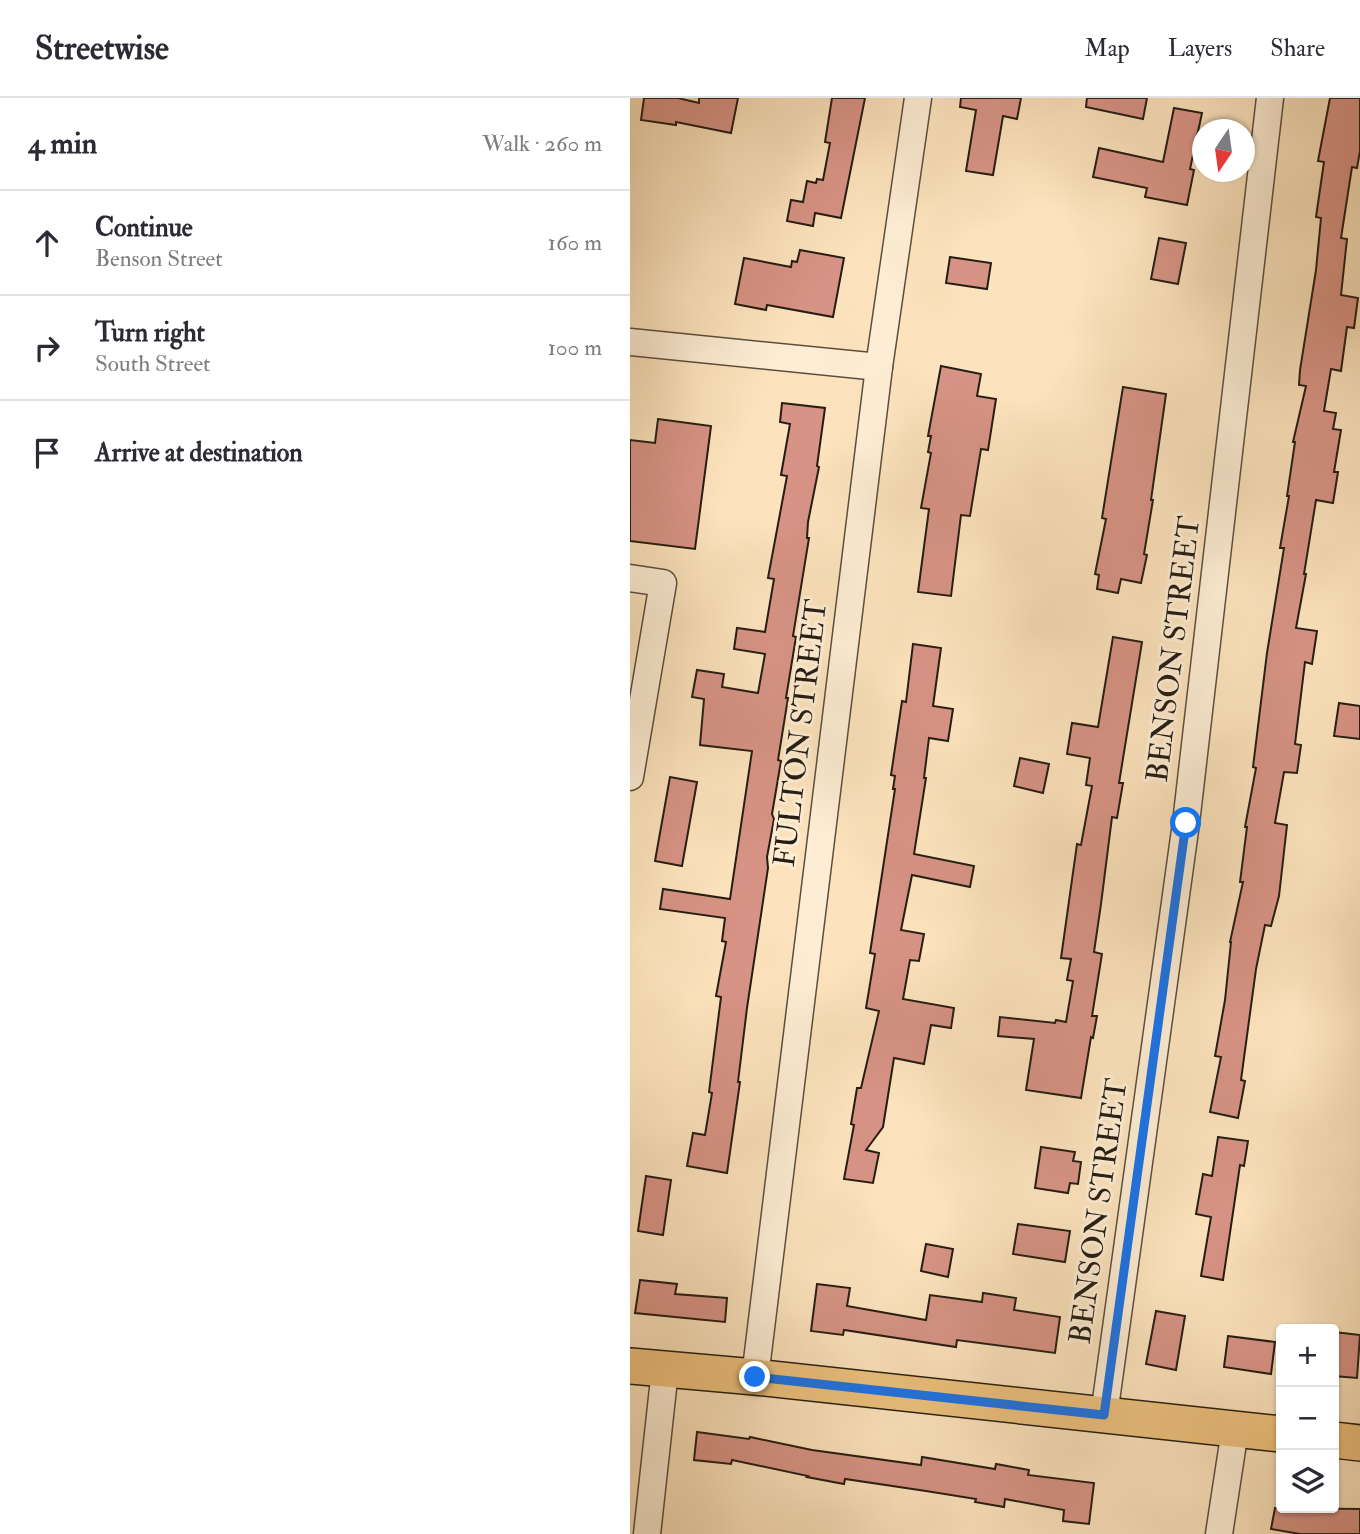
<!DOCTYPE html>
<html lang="en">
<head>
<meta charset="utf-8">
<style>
	:root { --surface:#fff; --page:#f2f2f3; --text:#2b2b33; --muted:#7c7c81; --line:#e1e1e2 }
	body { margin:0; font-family:"IM FELL Double Pica",serif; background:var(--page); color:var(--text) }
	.controls { position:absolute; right:21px; bottom:21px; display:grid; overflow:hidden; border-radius:7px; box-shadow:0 2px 5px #0004 }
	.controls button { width:63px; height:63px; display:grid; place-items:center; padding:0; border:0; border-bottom:2px solid var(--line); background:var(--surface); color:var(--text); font:35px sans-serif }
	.compass { position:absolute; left:562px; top:21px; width:63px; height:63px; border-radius:50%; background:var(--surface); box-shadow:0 2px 5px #0004; rotate:193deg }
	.stop { position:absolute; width:21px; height:21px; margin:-16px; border:5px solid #1a73e8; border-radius:50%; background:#fff }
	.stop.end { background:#1a73e8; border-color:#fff; box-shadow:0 2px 7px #0008 }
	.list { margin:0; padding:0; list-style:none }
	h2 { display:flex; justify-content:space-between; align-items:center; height:91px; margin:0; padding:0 28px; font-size:30px }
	h2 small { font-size:23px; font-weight:400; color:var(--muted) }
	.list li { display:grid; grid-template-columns:46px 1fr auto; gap:21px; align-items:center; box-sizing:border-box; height:105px; padding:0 28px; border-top:2px solid var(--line) }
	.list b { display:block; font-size:26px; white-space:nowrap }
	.list p { margin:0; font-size:23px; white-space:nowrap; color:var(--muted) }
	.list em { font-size:23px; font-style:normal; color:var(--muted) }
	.icon { flex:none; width:38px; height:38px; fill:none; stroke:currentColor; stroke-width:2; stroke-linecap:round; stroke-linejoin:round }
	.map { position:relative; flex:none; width:730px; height:1436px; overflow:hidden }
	header { display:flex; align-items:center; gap:42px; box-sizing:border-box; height:98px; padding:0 35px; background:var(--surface); border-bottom:2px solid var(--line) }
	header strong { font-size:33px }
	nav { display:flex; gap:38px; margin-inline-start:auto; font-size:24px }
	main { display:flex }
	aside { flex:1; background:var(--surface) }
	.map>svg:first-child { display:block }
	.building { fill:#d79385; stroke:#251d13; stroke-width:2 }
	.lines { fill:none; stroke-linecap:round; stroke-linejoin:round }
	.minor-casing { stroke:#5b4e3e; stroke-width:29 }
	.major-casing { stroke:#251d13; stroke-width:38 }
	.minor { stroke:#fdedd4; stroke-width:26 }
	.major { stroke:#eec27e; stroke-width:35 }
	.route { stroke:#1a73e8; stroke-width:9 }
	.labels { text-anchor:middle; stroke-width:6; stroke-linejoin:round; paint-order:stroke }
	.street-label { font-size:30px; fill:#251d13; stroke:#fdedd4 }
</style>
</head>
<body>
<header>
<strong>Streetwise</strong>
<nav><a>Map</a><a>Layers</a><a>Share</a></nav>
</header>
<main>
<aside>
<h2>4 min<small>Walk · 260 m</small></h2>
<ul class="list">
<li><svg class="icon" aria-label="ahead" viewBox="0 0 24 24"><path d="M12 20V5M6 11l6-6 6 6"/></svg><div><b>Continue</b><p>Benson Street</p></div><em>160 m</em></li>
<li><svg class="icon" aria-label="right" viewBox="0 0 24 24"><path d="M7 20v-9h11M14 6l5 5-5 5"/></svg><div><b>Turn right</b><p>South Street</p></div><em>100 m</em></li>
<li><svg class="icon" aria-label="arrive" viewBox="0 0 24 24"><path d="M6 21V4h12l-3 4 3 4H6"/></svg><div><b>Arrive at destination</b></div></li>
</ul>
</aside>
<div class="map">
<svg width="730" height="1436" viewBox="0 0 730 1436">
	<rect width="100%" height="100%" fill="#fce3bd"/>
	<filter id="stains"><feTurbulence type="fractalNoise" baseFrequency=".00286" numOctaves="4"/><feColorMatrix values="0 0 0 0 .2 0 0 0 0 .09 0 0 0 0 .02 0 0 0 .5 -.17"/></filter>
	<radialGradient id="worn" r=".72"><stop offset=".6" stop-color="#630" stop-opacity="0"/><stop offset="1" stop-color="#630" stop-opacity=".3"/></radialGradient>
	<!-- building -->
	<g class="building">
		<path d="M14,0H48L69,5V0H108L101,35L46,24V27L11,22Z"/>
		<path d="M202,0H235L211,120L185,115L183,128L157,123L161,102L173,104L177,83L186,85L187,81L193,82L200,45L195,44Z"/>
		<path d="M331,0H391L387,21L373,18L363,77L336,73L346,12L330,9Z"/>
		<path d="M457,0H517L513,21L456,9Z"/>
		<path d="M700,0H730V53L727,70L722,69L711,140L717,141L711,197L728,200L724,230L717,229L711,273L701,271L694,313L706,315L703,331L711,332L704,374H708L703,405L686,402L674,476H676L666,530L687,533L682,566L675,564L665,646L671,647L667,675L654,674L645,725L657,727L649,798L641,828L635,827L626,871L611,982L615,983L608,1020L580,1014L591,959L585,958L595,902L601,844H600L613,784H610L617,729H615L626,670L623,669L637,555L654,450H650L659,398H657L665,344H663L676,288L669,287L670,272L686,172L691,120L686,119L694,64L688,63Z"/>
		<path d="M544,10L572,15L560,71L564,72L557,107L515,99L517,90L463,79L469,50L533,64Z"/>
		<path d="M529,140L556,145L548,186L521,181Z"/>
		<path d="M170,152L214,160L203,219L137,207L136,212L105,206L114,160L161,169L162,163L167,164Z"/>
		<path d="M320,159L361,165L357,191L316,185Z"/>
		<path d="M311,268L351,276L347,298L366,301L358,352L351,351L340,418L331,417L321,498L288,494L299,411L291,410L301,355L298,354L301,338H298Z"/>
		<path d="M493,289L536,296L521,402H523L514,456L517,457L511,485L491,481L488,495L467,491L469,477L465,476L476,421L472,420Z"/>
		<path d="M152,305L195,310L187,368L189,369L178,424L177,440H179L163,538L166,539L156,600H158L148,662L151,663L142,716L144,721L137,759L138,770L117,910L108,984H110L97,1075L57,1068L63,1035L75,1037L82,995L79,994L91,899L86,898L96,844L92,843L95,820L30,811L33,791L100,801L122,653L70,647L74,601L62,599L67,572L94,576L92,589L128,595L135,556L104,551L107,530L135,534L144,481L138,480L157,378L151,377L160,326L150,324Z"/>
		<path d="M28,321L81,328L65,451L0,443V342L25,345Z"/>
		<path d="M483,539L512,544L489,685H493L487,720L482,719L471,806L464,854L472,856L462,918H467L463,940L461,939L451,1000L396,992L404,941L368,938L370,919L425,925L426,922L436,924L443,883L437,882L441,861L431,860L447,746L451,747L462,688L456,687L460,660L437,656L442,625L468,629Z"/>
		<path d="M283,546L311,550L303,608L323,611L318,643L299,640L294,680H296L284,756L344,768L340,789L282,777L271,832L294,836L289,863L280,862L273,901L324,910L321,930L301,927L294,966L264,960L253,1029L236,1052L249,1055L243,1085L214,1081L224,1027L221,1026L227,990H231L249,913L236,910L245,856L240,855L265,691H263L265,678L261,677L272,603L276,604Z"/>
		<path d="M709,605L730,608V641L704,638Z"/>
		<path d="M390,660L419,666L413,695L384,688Z"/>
		<path d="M40,679L67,684L52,768L25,763Z"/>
		<path d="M588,1039L618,1043L614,1068L610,1067L593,1182L571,1178L581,1119L566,1116L573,1076L582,1078Z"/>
		<path d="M411,1049L445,1054L443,1063L451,1064L448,1086L440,1085L438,1095L405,1090Z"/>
		<path d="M16,1078L41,1082L33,1137L8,1133Z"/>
		<path d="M388,1126L440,1133L435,1164L383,1156Z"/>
		<path d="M296,1146L323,1151L318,1179L291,1173Z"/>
		<path d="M10,1182L47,1186L45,1196L97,1200L95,1224L5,1215Z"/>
		<path d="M187,1186L220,1190L217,1208L296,1222L300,1197L352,1204L353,1195L386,1200L384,1212L430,1219L425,1255L327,1242L326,1249L214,1232L213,1237L181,1233Z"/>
		<path d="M526,1213L555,1218L546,1272L516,1266Z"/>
		<path d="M704,1234L730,1237L727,1280L704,1278Z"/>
		<path d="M598,1238L645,1244L641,1276L594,1269Z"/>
		<path d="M67,1334L119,1341L120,1339L182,1352L291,1367L292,1359L365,1371L366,1366L399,1372L398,1377L464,1385L459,1426L433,1423L434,1412L375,1401L374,1409L345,1404L346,1401L296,1393L215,1381L214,1386L177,1379L178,1378L102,1362L101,1366L64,1362Z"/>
		<path d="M645,1410L730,1411V1436H670L641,1431Z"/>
	</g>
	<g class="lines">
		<defs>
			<g id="minor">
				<path d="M0,244L249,269"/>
				<path d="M0,480L33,485L0,679"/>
				<path d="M125,1279L249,269L288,0"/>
				<path d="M474,1317L556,725L640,0"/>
				<path d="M17,1436L35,1272"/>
				<path d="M589,1436L605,1332"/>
			</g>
			<g id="major">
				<path d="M0,1268L125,1279L651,1336"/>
				<path d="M704,1342L730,1345"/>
			</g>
		</defs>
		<!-- minor casing -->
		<use href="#minor" class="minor-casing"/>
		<!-- major casing -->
		<use href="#major" class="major-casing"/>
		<!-- minor -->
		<use href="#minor" class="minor"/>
		<!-- major -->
		<use href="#major" class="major"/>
	</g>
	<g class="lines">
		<!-- route -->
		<path class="route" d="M125,1279L474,1317L556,725"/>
	</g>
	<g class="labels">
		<!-- street labels -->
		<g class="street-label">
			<text transform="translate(543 551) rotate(-83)" y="10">BENSON STREET</text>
			<text transform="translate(170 635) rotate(-83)" y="10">FULTON STREET</text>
			<text transform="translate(468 1113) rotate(-82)" y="10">BENSON STREET</text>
		</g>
	</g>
	<rect width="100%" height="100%" filter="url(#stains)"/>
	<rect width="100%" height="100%" fill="url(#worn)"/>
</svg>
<div class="controls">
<button>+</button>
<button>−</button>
<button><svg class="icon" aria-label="layers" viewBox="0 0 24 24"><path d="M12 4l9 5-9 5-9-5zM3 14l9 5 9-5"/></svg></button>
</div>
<svg class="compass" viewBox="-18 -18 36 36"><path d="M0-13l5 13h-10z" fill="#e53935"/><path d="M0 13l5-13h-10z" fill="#7c7c81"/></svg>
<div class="stop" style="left:556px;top:725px"></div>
<div class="stop end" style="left:125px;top:1279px"></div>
</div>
</main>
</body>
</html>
